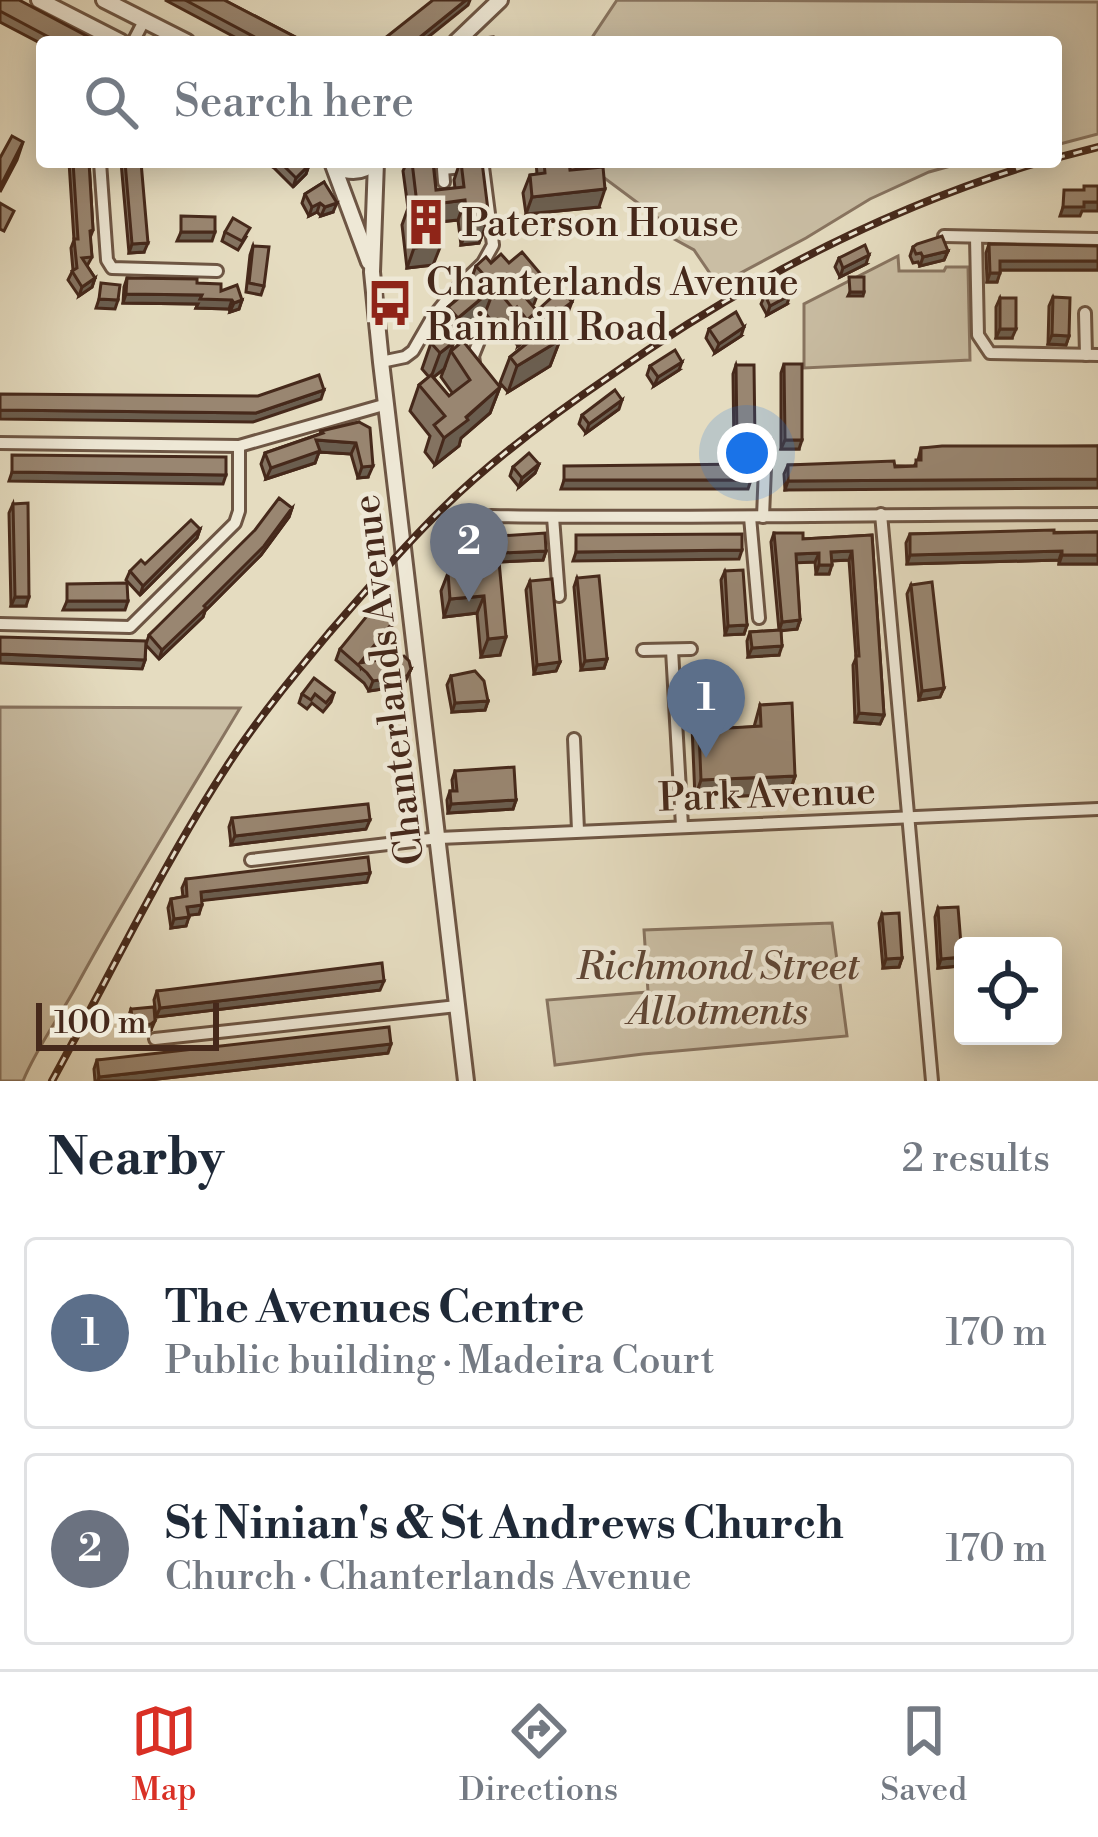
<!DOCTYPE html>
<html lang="en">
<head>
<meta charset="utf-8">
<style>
	:root { --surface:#fff; --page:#f6f6f7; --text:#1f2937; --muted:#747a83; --line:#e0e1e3; --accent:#d93025 }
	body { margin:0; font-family:"Libre Bodoni",serif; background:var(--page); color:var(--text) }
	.controls { position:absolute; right:36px; bottom:36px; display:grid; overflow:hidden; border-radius:12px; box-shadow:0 6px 30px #0003 }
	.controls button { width:108px; height:108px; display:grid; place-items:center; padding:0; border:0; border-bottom:3px solid var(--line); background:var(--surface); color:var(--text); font:60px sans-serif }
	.scale { position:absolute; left:36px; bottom:30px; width:183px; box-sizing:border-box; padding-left:12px; border:6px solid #46291b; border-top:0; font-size:33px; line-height:42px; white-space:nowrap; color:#46291b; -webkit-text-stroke:9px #eee8d6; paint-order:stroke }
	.you { position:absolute; left:747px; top:453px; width:42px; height:42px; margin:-30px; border:9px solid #fff; border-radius:50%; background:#1a73e8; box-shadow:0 0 0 18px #1a73e833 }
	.badge { display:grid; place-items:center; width:78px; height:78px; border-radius:50%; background:var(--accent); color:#fff; font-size:39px; font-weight:700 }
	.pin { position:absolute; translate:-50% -99px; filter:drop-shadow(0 3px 6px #0008) }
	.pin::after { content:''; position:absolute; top:63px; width:42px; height:36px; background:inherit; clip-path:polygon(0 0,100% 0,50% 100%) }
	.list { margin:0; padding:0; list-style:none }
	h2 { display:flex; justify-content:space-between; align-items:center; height:156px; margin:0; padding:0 48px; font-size:51px }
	h2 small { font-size:39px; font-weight:400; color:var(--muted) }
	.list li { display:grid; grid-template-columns:78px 1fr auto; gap:36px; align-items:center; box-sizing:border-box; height:192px; margin:0 24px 24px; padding:0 24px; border:3px solid var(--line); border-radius:12px }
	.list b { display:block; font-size:45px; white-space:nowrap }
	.list p { margin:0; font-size:39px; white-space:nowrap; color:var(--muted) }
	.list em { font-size:39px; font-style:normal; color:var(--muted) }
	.icon { flex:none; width:66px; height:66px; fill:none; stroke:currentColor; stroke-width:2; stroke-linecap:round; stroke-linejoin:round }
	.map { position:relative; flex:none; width:1098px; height:1081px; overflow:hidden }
	.search { position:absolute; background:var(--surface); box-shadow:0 6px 30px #0003; left:36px; right:36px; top:36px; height:132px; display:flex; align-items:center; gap:30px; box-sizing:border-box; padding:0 42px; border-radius:12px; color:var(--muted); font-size:45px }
	.sheet { height:588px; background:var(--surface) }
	nav { display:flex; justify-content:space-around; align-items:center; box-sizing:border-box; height:168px; border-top:3px solid var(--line); background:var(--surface); font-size:33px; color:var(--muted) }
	nav a { display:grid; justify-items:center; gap:6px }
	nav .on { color:var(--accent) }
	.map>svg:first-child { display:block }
	.green { fill:#cabea4; stroke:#887460; stroke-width:3 }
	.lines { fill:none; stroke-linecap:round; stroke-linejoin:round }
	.minor-casing { stroke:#6e5644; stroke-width:16 }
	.tertiary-casing { stroke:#6e5644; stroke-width:20 }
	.minor { stroke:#eee8d6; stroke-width:10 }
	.tertiary { stroke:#eee8d6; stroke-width:14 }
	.rail-casing { stroke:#46291b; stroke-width:8 }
	.rail { stroke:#eee8d6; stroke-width:3; stroke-dasharray:9; stroke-linecap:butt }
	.wall { fill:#847361; stroke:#46291b; stroke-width:3; fill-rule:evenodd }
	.shaded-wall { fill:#6b5e4f; stroke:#46291b; stroke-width:3 }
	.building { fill:#998671; stroke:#46291b; stroke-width:3 }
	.labels { text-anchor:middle; stroke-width:9; stroke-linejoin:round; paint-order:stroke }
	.poi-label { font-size:39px; fill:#46291b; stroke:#eee8d6; text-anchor:start }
	.street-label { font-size:39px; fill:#46291b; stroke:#eee8d6 }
	.park-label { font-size:39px; font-style:italic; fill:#604736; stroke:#eee8d6 }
</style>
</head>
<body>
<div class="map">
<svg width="1098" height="1081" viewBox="0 0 1098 1081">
	<rect width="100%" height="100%" fill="#e5dcc0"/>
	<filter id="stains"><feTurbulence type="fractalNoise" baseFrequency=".00167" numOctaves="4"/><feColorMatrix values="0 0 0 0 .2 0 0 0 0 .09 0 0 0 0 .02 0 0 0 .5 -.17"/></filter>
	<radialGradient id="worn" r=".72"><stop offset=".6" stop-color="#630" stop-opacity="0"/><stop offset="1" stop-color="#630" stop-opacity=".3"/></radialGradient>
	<!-- green -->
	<g class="green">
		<path d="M617,0L1098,2V134L1056,145V42H593V36Z"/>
		<path d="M602,162H965L929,172L870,199L806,238L718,285L694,250L665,234L658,218L603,177Z"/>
		<path d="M898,256L899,271H944L946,267H968L970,360L804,368V304Z"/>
		<path d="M0,707L240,708C185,800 128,891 77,985C59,1018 37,1047 23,1081H0Z"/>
		<path d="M832,923L847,1036L643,1054L555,1065L547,1000L648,992L644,930Z"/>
	</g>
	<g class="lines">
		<defs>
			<g id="minor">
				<path d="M133,42L144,21"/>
				<path d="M100,162L107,260L112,268L217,271"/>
				<path d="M944,236L1098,239"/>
				<path d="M976,237L978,335L990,353L1098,355"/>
				<path d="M1085,313L1086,355"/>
				<path d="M381,362L405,357L413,351L432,318L454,291L483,263L493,245L483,167L472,166L443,169L444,182"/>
				<path d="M474,363L473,356L479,341"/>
				<path d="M0,443L239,446L387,404"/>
				<path d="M881,514L932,1081"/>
				<path d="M491,516C694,519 896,514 1098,514"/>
				<path d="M553,517L559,596"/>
				<path d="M750,517L759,618"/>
				<path d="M763,517L766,442"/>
				<path d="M0,624L130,627L235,523L239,511V446"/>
				<path d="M643,650L691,649"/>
				<path d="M672,650L682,826"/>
				<path d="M574,739L578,830"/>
				<path d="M251,860L439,838L1098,809"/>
				<path d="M155,1039L457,1006"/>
			</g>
			<g id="tertiary">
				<path d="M39,0L121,42"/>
				<path d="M104,0L187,42"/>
				<path d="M456,42L500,0"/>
				<path d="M332,162L369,262"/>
				<path d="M376,162L372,272L381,362L466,1081"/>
				<path d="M336,167C350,173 363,173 374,162"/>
			</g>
		</defs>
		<!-- minor casing -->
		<use href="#minor" class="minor-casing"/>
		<!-- tertiary casing -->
		<use href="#tertiary" class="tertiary-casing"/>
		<!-- minor -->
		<use href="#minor" class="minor"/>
		<!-- tertiary -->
		<use href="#tertiary" class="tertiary"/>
		<defs>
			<g id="rail">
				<path d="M1056,158L1098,147"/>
				<path d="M52,1081C110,975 163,864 229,763C259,717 294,675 329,633C363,594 396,555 433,518C486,464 548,418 610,376C742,283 885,208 1040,162"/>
			</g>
		</defs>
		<!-- rail casing -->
		<use href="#rail" class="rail-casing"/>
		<!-- rail -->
		<use href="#rail" class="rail"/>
	</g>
	<!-- wall -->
	<g class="wall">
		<path d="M0,0L98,42H42V44L0,22Z"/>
		<path d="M165,0H224L305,42H244Z"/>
		<path d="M69,162H89L93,230L90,238L92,257L87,266L95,278L92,287L79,296L68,280L73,270L71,248L74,240Z"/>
		<path d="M121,162H141L144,252L129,253Z"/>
		<path d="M265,162H306L309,165L306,174L293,187L274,168Z"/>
		<path d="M407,162H433L436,190L455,188L454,180L460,162L489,218L479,243L461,245L458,220L438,222L433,265L407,268L402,225L408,208L403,171Z"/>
		<path d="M536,162H569L570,170L599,207L526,214L523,193L530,175L537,174Z"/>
		<path d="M324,182L333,212L321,216L317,212L309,216L302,203L305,194Z"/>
		<path d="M225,232L246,237L238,250L222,241Z"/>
		<path d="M989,244L1098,270H1000L997,282H987L986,253Z"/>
		<path d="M253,246L264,286L261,295L246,292L250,255Z"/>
		<path d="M913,247L948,251L944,260L920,266L918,262L913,263L910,256Z"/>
		<path d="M839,258L866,264L840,277L835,267Z"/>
		<path d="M491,263H509L544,278L532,306L537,311L528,338L518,346L508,333L504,336L485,313L453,341L451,351L500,387L490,413L461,438L459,446L435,465L425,452L430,436L410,411L419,385L429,377L422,369L431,343L441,335L439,333L448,307L467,291L476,266ZM444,369L441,377L453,394L449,396L433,377Z"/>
		<path d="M127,278L197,283L242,300L239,309L230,312L229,309L196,308L198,304L123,303L124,287Z"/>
		<path d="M765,295L787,304L767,315L761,304Z"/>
		<path d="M1053,297L1069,336L1066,345L1048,344L1049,306Z"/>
		<path d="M1000,298L1012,338H996V307Z"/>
		<path d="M539,309L562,328L555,334L560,340L550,366L508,392L500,383L510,357L532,339L529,336Z"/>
		<path d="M709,329L741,336L715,353L706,338Z"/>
		<path d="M784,364L799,449H781V373Z"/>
		<path d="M736,365L755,441L751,450H734L733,374Z"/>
		<path d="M650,366L679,370L654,386L647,375Z"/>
		<path d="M619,409L586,433L579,424L582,415Z"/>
		<path d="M359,422L368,477L358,478L351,454L319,452L315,463L266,479L261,464L265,453L320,434L321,431Z"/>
		<path d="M1098,446L785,490L784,474L788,465L914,466L918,460L921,448Z"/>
		<path d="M539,464L535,473L519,487L510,476L513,467Z"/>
		<path d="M13,504L26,606H11L9,513Z"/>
		<path d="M292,508L289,517L261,555L205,611L203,617L159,659L146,645L145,660L142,669L146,644L149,635Z"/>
		<path d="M470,526L467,535L454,548L442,536L445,527Z"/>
		<path d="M200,529L197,538L140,595L126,580L130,571L145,564Z"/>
		<path d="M1098,532V564H1059V560L907,564L906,543L910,534Z"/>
		<path d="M774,533L803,539L872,535L884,715L880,724L855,722L853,665L856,658L849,560L832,561L829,574H816L815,562H796L800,620L797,629L781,630L779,655L748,657L747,641L750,632L779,630L771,542Z"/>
		<path d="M500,536L546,551L543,560L499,562L500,655L481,657L477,613L444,617L441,591L448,573L468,571L467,560L474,542L497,543Z"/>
		<path d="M725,571L747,625L744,634L725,635L721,580Z"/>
		<path d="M577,578L607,659L604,668L581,670L574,587Z"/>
		<path d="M530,581L560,662L556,671L534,674L526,590Z"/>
		<path d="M911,585L944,688L940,697L919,700L907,594Z"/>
		<path d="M390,631L365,663L411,669L403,686L369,691L364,683L336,660L340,649Z"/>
		<path d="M451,676L488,701L485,710L452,712L447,685Z"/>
		<path d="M334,693L331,702L323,712L312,703L307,709L299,703L302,694Z"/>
		<path d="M760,705L795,776L789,794L695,798L692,726L698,708L730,728L754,727Z"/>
		<path d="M455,771L516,800L513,809L448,813L447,800L450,791H453L452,780Z"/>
		<path d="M232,818L366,829L231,845L229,827Z"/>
		<path d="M186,879L367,882L202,900L199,914L189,915L186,926L171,928L168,908L171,899L183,897L182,888Z"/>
		<path d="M938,908L962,957L959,966L938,968L935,917Z"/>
		<path d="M882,914L902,958L899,967L883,968L879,923Z"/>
		<path d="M380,990L156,1017L154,1000L157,991Z"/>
		<path d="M131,1009L151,1030L147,1033L130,1035L128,1018Z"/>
		<path d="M388,1053L140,1081H95L94,1069L97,1060Z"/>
	</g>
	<!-- shaded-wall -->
	<g class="shaded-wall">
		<path d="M466,0H470L468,5L422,42H414Z"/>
		<path d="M23,142L17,160L0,192V187Z"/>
		<path d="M309,165L306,174L293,187L296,178Z"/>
		<path d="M605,189L599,207L526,214L532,197Z"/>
		<path d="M465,200L458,220L428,223L435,204Z"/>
		<path d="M1084,202H1098V211H1082L1080,216H1060L1063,207Z"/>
		<path d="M320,203L317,212L309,216L312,207Z"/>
		<path d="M337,203L333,212L321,216L325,207Z"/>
		<path d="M485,218H489L479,243L461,245L468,226Z"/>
		<path d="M181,232H215L212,241H177Z"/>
		<path d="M148,243L144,252L129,253L132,244Z"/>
		<path d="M441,245L433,265L407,268L414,248Z"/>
		<path d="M948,251L944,260L920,266L923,257Z"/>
		<path d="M869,255L866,264L840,277L843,268Z"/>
		<path d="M1000,261H1098V270H997Z"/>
		<path d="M990,273H1000L997,282H987Z"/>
		<path d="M95,278L92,287L79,296L82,287Z"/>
		<path d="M544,278L534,304L523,314V295Z"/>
		<path d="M495,287L485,313L448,345L458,318Z"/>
		<path d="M850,292H864L863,296H848Z"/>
		<path d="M126,294L202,295L232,300L229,309L196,308L198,304L123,303Z"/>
		<path d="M790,295L787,304L767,315L770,306Z"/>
		<path d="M99,299L118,300L115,309L96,308Z"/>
		<path d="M242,300L239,309L230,312L234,303Z"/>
		<path d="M572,302L562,328L538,347L547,321Z"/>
		<path d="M517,307L508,333L504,336L514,310Z"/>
		<path d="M537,311L528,338L518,346L527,320Z"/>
		<path d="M744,327L741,336L715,353L719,344Z"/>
		<path d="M1000,329H1016L1012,338H996Z"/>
		<path d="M1052,335L1069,336L1066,345L1048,344Z"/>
		<path d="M560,340L550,366L508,392L517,366Z"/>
		<path d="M454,342L444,369L430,380L440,353Z"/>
		<path d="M682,362L679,370L654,386L658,377Z"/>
		<path d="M500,387L490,413L461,438L459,446L435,465L444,438Z"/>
		<path d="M324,390L321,399L253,422L0,419V410L256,413Z"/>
		<path d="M622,400L619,409L586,433L589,424Z"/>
		<path d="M316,440L356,443L351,454L319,452L315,463L266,479L271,468Z"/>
		<path d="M785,440H802L799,449H781Z"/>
		<path d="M737,441H755L751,450H734Z"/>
		<path d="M539,464L535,473L519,487L522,478Z"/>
		<path d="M373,466L368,477L358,478L362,467Z"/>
		<path d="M12,472L226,475L223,484L9,481Z"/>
		<path d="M1098,479V488L785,490L788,481Z"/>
		<path d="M564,480H751L748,489H561Z"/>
		<path d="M292,508L289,517L261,555L205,611L203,617L159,659L162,650Z"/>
		<path d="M470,526L467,535L454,548L457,538Z"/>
		<path d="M200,529L197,538L140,595L143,586Z"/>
		<path d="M742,550L739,559L573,561L576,552Z"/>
		<path d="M546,551L543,560L498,562L501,553Z"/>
		<path d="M852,551L849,560L828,561L831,552Z"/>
		<path d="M1062,551L1059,560L907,564L910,555Z"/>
		<path d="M819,553L815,562L793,563L796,554Z"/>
		<path d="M1062,555H1098V564H1059Z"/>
		<path d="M819,565H832L829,574H816Z"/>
		<path d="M484,596L477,613L444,617L450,599Z"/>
		<path d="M15,597H29L26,606H11Z"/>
		<path d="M67,601H128L125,610H63Z"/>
		<path d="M800,620L797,629L779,631L782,622Z"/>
		<path d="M394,621L390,631L361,668L360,663Z"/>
		<path d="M747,625L744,634L725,635L728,626Z"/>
		<path d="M506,637L500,655L481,657L488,639Z"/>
		<path d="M782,646L779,655L748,657L752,648Z"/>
		<path d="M0,654L145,660L142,669L0,663Z"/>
		<path d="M607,659L604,668L581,670L585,661Z"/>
		<path d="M560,662L556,671L534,674L537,665Z"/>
		<path d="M411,669L403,686L369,691L373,681Z"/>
		<path d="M944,688L940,697L919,700L922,691Z"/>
		<path d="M488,701L485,710L452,712L455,703Z"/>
		<path d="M859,713L884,715L880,724L855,722Z"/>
		<path d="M795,776L789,794L695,798L701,780Z"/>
		<path d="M516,800L513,809L448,813L451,804Z"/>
		<path d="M370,820L366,829L231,845L235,836Z"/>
		<path d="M370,873L367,882L198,901L201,892Z"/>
		<path d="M202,905L199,914L184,916L187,907Z"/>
		<path d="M189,917L186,926L171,928L174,919Z"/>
		<path d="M962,957L959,966L938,968L941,959Z"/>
		<path d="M902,958L899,967L883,968L886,959Z"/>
		<path d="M384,981L380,990L156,1017L160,1008Z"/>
		<path d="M155,1021L151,1030L147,1033L130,1035L133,1026Z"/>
		<path d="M391,1044L388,1053L140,1081H98L99,1077Z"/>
	</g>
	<!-- building -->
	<g class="building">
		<path d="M0,0H19L98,42H58L0,11Z"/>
		<path d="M185,0H224L305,42H264Z"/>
		<path d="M433,0H466L414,42H380Z"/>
		<path d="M493,37V42H466V40Z"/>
		<path d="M12,136L23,142L0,187V158Z"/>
		<path d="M73,162H89L93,230L90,231L92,257L82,258L95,278L82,287L72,271L77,268L74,239H78Z"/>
		<path d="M125,162H141L148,243L132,244Z"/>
		<path d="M280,162H306L309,165L296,178Z"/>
		<path d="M412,162H433L436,190L464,187L461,162H482L489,218H485L486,224L468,226L465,200L435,204L441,245L414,248L409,205L417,204Z"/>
		<path d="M544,162H569L570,170L603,167L605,189L532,197L530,175L545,173Z"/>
		<path d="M324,182L337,203L325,207L320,203L312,207L305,194Z"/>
		<path d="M1084,186H1098V202H1084V207H1063L1064,190H1084Z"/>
		<path d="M0,203L14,211L4,231L0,229Z"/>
		<path d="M181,216L215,217V232H181Z"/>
		<path d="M233,218L250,228L242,241L225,232Z"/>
		<path d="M942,236L948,251L923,257L921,253L916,254L913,247L917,244Z"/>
		<path d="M989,244L1098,246V261H1000V273H990Z"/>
		<path d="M865,245L869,255L843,268L839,258Z"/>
		<path d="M253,246L269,247L264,286L249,283Z"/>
		<path d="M522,252L544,278L523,295L537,311L527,320L517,307L514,310L495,287L458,318L448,307L485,276L476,266L486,257L491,263L501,254L509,263Z"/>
		<path d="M849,277H864V292H850Z"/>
		<path d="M127,278L197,279V283L221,284V291L237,285L242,300L234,303L232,300L200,299L202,295L126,294Z"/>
		<path d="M101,283L120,285L118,300L99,299Z"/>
		<path d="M786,285L790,295L770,306L765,295Z"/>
		<path d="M561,289L572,302L547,321L539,309Z"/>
		<path d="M1053,297L1070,298L1069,336L1052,335Z"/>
		<rect x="1000" y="298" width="16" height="31"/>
		<path d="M736,312L744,327L719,344L709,329Z"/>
		<path d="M549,326L560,340L517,366L510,357Z"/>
		<path d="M441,335L451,338L454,342L440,353L431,343Z"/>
		<path d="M463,341L500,387L466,417L468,420L444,438L434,425L445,416L419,385L431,375L449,396L470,380L451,351Z"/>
		<path d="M675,350L682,362L658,377L650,366Z"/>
		<path d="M784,364H802V440H785Z"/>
		<path d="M736,365H754L755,441H737Z"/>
		<path d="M319,375L324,390L256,413L0,410V394L258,396Z"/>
		<path d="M615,390L622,400L589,424L582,415Z"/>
		<path d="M359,422L370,428L373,466L362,467L356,443L316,440L320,451L271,468L265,453L323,433L321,431Z"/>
		<path d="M942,446H1098V479L788,481V465L894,461L895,467L916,466V460H921V448Z"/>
		<path d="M529,453L539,464L522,478L513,467Z"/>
		<path d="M12,455L226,457V475L12,472Z"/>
		<path d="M751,464V480H564V466Z"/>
		<path d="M279,498L292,508L264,546L204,606L206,608L162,650L149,635L255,530Z"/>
		<path d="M28,503L29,597H15L13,504Z"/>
		<path d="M460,514L470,526L457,538L445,527Z"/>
		<path d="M191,520L200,529L143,586L130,571L141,560L145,564Z"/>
		<path d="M1054,530V533L1098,532V555H1062V551L910,555V534Z"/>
		<path d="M545,533L546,551L501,553L500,536Z"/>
		<path d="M774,533H803V539L872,535L884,715L859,713L856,656H859L852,551L831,552L832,565H819V553L796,554L800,620L782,622Z"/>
		<path d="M742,534V550L576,552V535Z"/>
		<path d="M497,540L506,637L488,639L484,596L450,599L448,573L476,571L474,542Z"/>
		<path d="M743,570L747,625L728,626L725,571Z"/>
		<path d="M599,576L607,659L585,661L577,578Z"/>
		<path d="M552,579L560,662L537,665L530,581Z"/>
		<path d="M932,582L944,688L922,691L911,585Z"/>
		<path d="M127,583L128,601H67V584Z"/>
		<path d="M375,606L394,621L360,663L404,656L409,661L411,669L407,676L373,681L367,673L340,649Z"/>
		<path d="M781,630L782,646L752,648L750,632Z"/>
		<path d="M0,637L146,641L145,660L0,654Z"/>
		<path d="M475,671L484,681L488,701L455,703L451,676Z"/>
		<path d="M314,678L334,693L326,703L315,694L311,700L302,694Z"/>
		<path d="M792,703L795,776L701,780L698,708L729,707L730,728L761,726L760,705Z"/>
		<path d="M514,767L516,800L451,804L450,791H457L455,771Z"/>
		<path d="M368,804L370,820L235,836L232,818Z"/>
		<path d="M368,857L370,873L201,892L202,905L187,907L189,917L174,919L171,899L187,896L186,879Z"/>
		<path d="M958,907L962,957L941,959L938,908Z"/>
		<path d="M899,913L902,958L886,959L882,914Z"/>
		<path d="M382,963L384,981L160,1008L157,991Z"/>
		<path d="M154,1007L155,1021L151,1024L133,1026L131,1009Z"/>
		<path d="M389,1027L391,1044L99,1077L97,1060Z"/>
	</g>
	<!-- icons -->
	<defs>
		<symbol id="building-bare" viewBox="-9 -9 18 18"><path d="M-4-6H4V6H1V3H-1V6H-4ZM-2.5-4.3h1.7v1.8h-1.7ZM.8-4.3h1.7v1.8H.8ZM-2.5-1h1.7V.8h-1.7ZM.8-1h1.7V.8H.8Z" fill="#8f2418" stroke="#eee8d6" stroke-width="2.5" paint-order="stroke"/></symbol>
		<symbol id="bus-bare" viewBox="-9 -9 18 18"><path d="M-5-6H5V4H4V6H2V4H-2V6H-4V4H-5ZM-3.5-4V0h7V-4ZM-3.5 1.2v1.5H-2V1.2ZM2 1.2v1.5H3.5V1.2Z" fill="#8f2418" stroke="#eee8d6" stroke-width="2.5" paint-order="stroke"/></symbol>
	</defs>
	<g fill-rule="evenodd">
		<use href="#building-bare" x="393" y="189" width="66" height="66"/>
		<use href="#bus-bare" x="357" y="270" width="66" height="66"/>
	</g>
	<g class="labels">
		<!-- poi labels -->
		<g class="poi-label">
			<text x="462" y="236">Paterson House</text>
			<text x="426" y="295">Chanterlands Avenue<tspan x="426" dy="45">Rainhill Road</tspan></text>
		</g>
		<!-- street labels -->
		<g class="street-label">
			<text transform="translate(387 680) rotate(-97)" y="14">Chanterlands Avenue</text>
			<text transform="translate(767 793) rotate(-2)" y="14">Park Avenue</text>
		</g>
		<!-- park labels -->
		<g class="park-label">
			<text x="718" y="979">Richmond Street<tspan x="718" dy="45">Allotments</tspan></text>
		</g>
	</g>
	<rect width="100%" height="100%" filter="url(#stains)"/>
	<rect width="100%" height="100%" fill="url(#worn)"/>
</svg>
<div class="controls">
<button><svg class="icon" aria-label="locate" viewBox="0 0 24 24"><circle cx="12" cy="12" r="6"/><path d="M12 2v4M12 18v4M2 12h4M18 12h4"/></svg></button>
</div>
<div class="scale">100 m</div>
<div class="you"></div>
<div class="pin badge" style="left:706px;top:758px;background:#5c6f8a">1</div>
<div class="pin badge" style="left:469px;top:602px;background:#6b7280">2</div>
<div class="search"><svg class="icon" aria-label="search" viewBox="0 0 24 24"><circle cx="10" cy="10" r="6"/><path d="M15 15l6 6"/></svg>Search here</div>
</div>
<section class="sheet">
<h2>Nearby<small>2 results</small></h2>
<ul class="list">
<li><span class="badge" style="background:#5c6f8a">1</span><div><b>The Avenues Centre</b><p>Public building · Madeira Court</p></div><em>170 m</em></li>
<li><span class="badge" style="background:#6b7280">2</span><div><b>St Ninian's &amp; St Andrews Church</b><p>Church · Chanterlands Avenue</p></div><em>170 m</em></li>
</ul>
</section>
<nav>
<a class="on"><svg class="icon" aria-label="map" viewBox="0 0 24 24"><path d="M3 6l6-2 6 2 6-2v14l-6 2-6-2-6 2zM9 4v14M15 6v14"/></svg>Map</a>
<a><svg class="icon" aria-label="directions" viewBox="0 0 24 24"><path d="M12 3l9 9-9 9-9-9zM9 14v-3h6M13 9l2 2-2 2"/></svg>Directions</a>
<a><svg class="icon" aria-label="saved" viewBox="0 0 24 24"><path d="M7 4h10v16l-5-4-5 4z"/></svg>Saved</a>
</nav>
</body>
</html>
